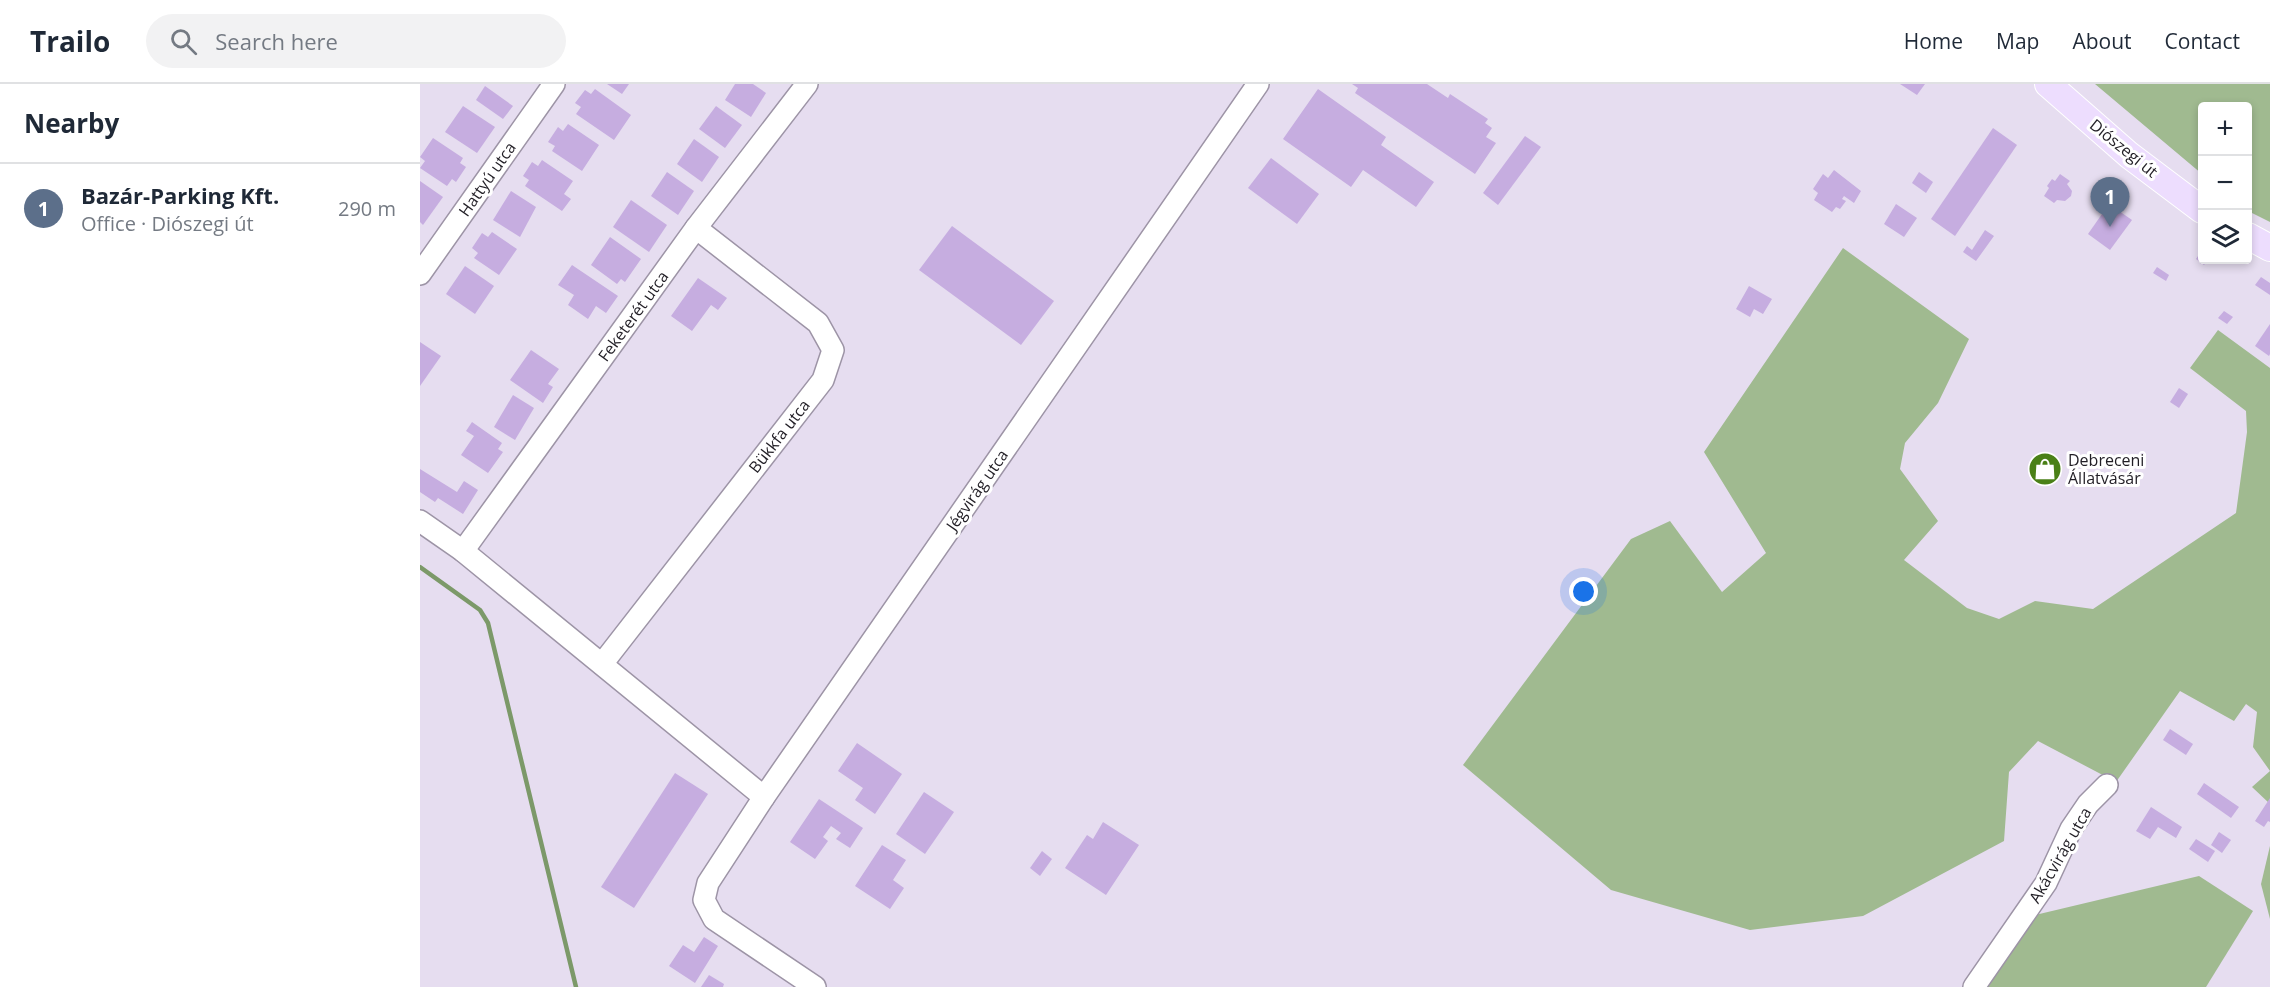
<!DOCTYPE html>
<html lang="en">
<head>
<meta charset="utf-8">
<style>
	:root { --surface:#fff; --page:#f2f2f3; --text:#1f2937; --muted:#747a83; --line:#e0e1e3; --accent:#4a8017 }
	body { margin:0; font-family:"Open Sans",sans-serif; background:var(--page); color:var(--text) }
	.controls { position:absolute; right:18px; top:18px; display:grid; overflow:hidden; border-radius:6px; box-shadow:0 3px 9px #0003 }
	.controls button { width:54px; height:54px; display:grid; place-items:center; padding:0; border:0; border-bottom:2px solid var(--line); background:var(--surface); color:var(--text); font:30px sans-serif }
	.you { position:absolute; left:1164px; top:508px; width:21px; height:21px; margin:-15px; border:4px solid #fff; border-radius:50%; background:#1a73e8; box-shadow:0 0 0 9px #1a73e833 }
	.badge { display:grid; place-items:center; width:39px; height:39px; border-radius:50%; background:var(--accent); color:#fff; font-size:20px; font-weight:700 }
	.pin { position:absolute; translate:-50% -50px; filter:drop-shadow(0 2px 3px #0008) }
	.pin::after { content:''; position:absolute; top:32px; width:21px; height:18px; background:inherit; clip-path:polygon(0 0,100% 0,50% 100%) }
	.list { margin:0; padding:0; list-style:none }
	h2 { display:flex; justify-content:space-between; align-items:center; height:78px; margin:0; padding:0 24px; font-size:26px }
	h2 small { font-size:20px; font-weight:400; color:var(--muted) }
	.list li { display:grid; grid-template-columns:39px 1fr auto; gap:18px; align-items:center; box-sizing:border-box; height:90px; padding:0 24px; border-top:2px solid var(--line) }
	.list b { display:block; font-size:22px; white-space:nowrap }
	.list p { margin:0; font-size:20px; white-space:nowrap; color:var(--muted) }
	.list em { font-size:20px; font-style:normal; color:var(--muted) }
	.icon { flex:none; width:33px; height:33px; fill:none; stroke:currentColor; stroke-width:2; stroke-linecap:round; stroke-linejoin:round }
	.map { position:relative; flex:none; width:1850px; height:903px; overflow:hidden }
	header { display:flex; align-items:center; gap:36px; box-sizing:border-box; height:84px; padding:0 30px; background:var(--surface); border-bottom:2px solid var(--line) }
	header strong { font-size:28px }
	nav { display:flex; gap:33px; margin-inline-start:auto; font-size:21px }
	.search { width:420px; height:54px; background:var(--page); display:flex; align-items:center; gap:15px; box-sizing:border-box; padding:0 21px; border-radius:33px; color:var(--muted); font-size:22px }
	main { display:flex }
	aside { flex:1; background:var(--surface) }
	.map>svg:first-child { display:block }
	.green { fill:#a0ba90 }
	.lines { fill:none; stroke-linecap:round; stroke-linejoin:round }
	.stream { stroke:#7c9969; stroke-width:4.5 }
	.building { fill:#c6ade0 }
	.minor-casing { stroke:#9d94a6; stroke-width:24 }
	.major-casing { stroke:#fff; stroke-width:28 }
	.minor { stroke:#fff; stroke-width:21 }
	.major { stroke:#edddfe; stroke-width:26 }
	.labels { text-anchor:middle; stroke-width:6; stroke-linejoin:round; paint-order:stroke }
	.street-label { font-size:16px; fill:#211e25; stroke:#fff }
	.poi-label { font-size:16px; fill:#211e25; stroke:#fff; text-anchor:start }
</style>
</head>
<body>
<header>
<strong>Trailo</strong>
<div class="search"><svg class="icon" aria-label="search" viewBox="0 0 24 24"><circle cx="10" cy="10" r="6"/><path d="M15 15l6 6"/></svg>Search here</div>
<nav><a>Home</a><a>Map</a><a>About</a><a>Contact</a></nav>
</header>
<main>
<aside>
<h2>Nearby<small></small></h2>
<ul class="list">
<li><span class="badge" style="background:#5c6f8a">1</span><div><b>Bazár-Parking Kft.</b><p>Office · Diószegi út</p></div><em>290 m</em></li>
</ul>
</aside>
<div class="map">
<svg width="1850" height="903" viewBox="0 0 1850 903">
	<rect width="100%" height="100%" fill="#e6ddf0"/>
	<!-- green -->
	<g class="green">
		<path d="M1675,0H1850V138L1828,127V22H1782V90Z"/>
		<path d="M1423,164L1549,255L1518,319L1485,359L1480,385L1518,437L1484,476L1547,524L1579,535L1615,517L1673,525L1816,429L1827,348L1826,327L1770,284L1798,246L1850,284V720L1832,703L1850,687L1833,663L1837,628L1826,620L1814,637L1760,607L1696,698L1618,657L1589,688L1584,757L1443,832L1330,846L1191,806L1043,681L1211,455L1250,437L1302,508L1346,469L1284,368Z"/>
		<path d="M1850,762V835L1841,800Z"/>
		<path d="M1779,792L1833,827L1786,903H1559L1607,833Z"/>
	</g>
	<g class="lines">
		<!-- stream -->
		<path class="stream" d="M0,483L60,526L68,539L156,903"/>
	</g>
	<!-- building -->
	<g class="building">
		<path d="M187,0H209L202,10Z"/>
		<path d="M315,0H333L346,9L331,33L305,16Z"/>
		<path d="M932,0H1007L1028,14L1030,10L1068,35L1065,39L1072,44L1066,53L1076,59L1055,90L935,9L938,4Z"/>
		<path d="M1480,0H1505L1497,11Z"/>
		<path d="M65,2L93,22L83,35L56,16Z"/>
		<path d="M175,5L211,31L194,56L156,30L161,23L155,19L165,6L171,10Z"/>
		<path d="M898,5L966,53L961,61L1014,98L996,123L943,86L931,103L863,55Z"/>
		<path d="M43,22L75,43L57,69L25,48Z"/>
		<path d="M296,22L322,41L305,64L279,45Z"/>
		<path d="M148,40L179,61L162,87L132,67L135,62L128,58L138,43L143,47Z"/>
		<path d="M1573,44L1597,61L1535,152L1511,135Z"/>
		<path d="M1105,52L1121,63L1078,121L1063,109Z"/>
		<path d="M13,54L43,74L40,79L46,83L36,98L32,95L27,102L0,84L5,77L0,73Z"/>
		<path d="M274,55L299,73L282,98L257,80Z"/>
		<path d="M851,74L899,110L877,140L828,104Z"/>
		<path d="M122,76L153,97L144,110L151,115L142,127L105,102L109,96L103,92L112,78L118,82Z"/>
		<path d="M1414,86L1441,107L1434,119L1424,112L1422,115L1426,117L1420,125L1416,123L1412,128L1394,116L1398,109L1393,105L1403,90L1408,94Z"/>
		<path d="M247,88L274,107L258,131L231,112Z"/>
		<path d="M1499,88L1513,98L1506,109L1492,99Z"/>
		<path d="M1640,90L1650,97L1647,100L1652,107L1651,112L1645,117L1637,116L1634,119L1624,112L1629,104L1627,102L1632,95L1635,97Z"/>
		<path d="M0,97L23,113L3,141L0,138Z"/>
		<path d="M91,107L116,123L100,153L73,136Z"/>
		<path d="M211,116L247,141L229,168L193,143Z"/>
		<path d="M1476,120L1497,134L1484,153L1464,140Z"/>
		<path d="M1689,120L1712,136L1690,166L1668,150Z"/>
		<path d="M532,142L634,217L601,261L499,186Z"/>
		<path d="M1565,146L1574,152L1556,177L1543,168L1547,162L1552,166Z"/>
		<path d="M72,148L97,165L79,191L54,174L58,169L52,164L62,149L68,153Z"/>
		<path d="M190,153L221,175L205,198L201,195L197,200L171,181Z"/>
		<path d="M1782,166V176H1788L1784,181L1776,175Z"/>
		<path d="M152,181L198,212L186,229L176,222L168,235L148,221L154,211L138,201Z"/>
		<path d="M45,182L74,202L55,230L26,210Z"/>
		<path d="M1737,183L1749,191L1746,197L1733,189Z"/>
		<path d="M1841,193L1850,199V211L1835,201Z"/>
		<path d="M278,194L307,214L298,226L291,221L272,247L251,232Z"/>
		<path d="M1329,202L1352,215L1343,230L1334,225L1330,233L1316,225Z"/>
		<path d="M1804,227L1813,233L1807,240L1798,234Z"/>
		<path d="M1850,240V270L1849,272L1835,262Z"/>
		<path d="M0,258L21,272L0,302Z"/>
		<path d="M111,266L139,285L128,300L133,303L123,319L90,296Z"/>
		<path d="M1759,304L1768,310L1759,324L1750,318Z"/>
		<path d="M93,311L114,324L95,356L74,343Z"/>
		<path d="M52,338L82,359L78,365L83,368L68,389L41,371L54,352L46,347Z"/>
		<path d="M0,385L37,408L44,397L58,406L43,430L18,414L15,418L0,408Z"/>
		<path d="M1750,645L1773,660L1766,671L1743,656Z"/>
		<path d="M437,659L482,690L455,730L435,716L443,704L418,687Z"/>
		<path d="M255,689L288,710L214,824L181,803Z"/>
		<path d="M1784,699L1819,723L1811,734L1777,710Z"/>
		<path d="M504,708L534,728L505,770L476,750Z"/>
		<path d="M1850,714V738L1848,737L1844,743L1835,737Z"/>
		<path d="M399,715L443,744L430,764L416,755L421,749L411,742L403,753L408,757L395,775L370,758Z"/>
		<path d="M1731,723L1762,743L1756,754L1738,743L1730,755L1716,747Z"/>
		<path d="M683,738L719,761L686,811L645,784L667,751L673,755Z"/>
		<path d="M1799,748L1811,756L1802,769L1791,761Z"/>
		<path d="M1776,755L1795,767L1788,778L1769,765Z"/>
		<path d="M462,761L486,776L473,796L484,804L470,825L435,802Z"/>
		<path d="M622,767L632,775L620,792L610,784Z"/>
		<path d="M284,853L298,862L275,899L249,882L263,861L274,868Z"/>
		<path d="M289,891L304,900L303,903H281Z"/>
	</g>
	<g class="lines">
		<defs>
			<g id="minor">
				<path d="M0,190L134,0"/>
				<path d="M0,437L43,467L344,713"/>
				<path d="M43,467L276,144L387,0"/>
				<path d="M182,580L403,296L413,266L398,239L276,144"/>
				<path d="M395,903L294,835L284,816L288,799L344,713L838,0"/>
				<path d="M1554,903L1626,799L1651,745L1668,720L1687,701"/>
			</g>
			<g id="major">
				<path d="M1628,0L1709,71L1782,126"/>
				<path d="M1828,152L1850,164"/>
			</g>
		</defs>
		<!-- minor casing -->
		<use href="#minor" class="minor-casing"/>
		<!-- major casing -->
		<use href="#major" class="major-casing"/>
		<!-- minor -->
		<use href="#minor" class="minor"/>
		<!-- major -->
		<use href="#major" class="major"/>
	</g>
	<!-- icons -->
	<defs>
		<symbol id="shop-disc" viewBox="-11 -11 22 22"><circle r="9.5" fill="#4a8017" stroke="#fff"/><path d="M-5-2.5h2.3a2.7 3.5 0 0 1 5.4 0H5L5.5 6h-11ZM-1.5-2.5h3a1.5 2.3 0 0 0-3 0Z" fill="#fff"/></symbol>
	</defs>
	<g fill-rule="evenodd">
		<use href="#shop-disc" x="1606" y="366" width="38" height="38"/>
	</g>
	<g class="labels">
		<!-- street labels -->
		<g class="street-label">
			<text transform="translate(1704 64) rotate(39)" y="6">Diószegi út</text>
			<text transform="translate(67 95) rotate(-55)" y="6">Hattyú utca</text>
			<text transform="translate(213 232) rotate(-54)" y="6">Feketerét utca</text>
			<text transform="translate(359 352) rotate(-52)" y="6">Bükkfa utca</text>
			<text transform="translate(557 406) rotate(-55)" y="6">Jégvirág utca</text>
			<text transform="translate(1640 771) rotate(-60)" y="6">Akácvirág utca</text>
		</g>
		<!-- poi labels -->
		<g class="poi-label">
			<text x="1648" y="382">Debreceni<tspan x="1648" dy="18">Állatvásár</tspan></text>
		</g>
	</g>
</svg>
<div class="controls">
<button>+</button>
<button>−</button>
<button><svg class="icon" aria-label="layers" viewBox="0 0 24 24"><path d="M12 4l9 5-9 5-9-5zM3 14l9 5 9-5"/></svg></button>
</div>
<div class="you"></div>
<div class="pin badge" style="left:1690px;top:143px;background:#5c6f8a">1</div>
</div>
</main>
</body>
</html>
